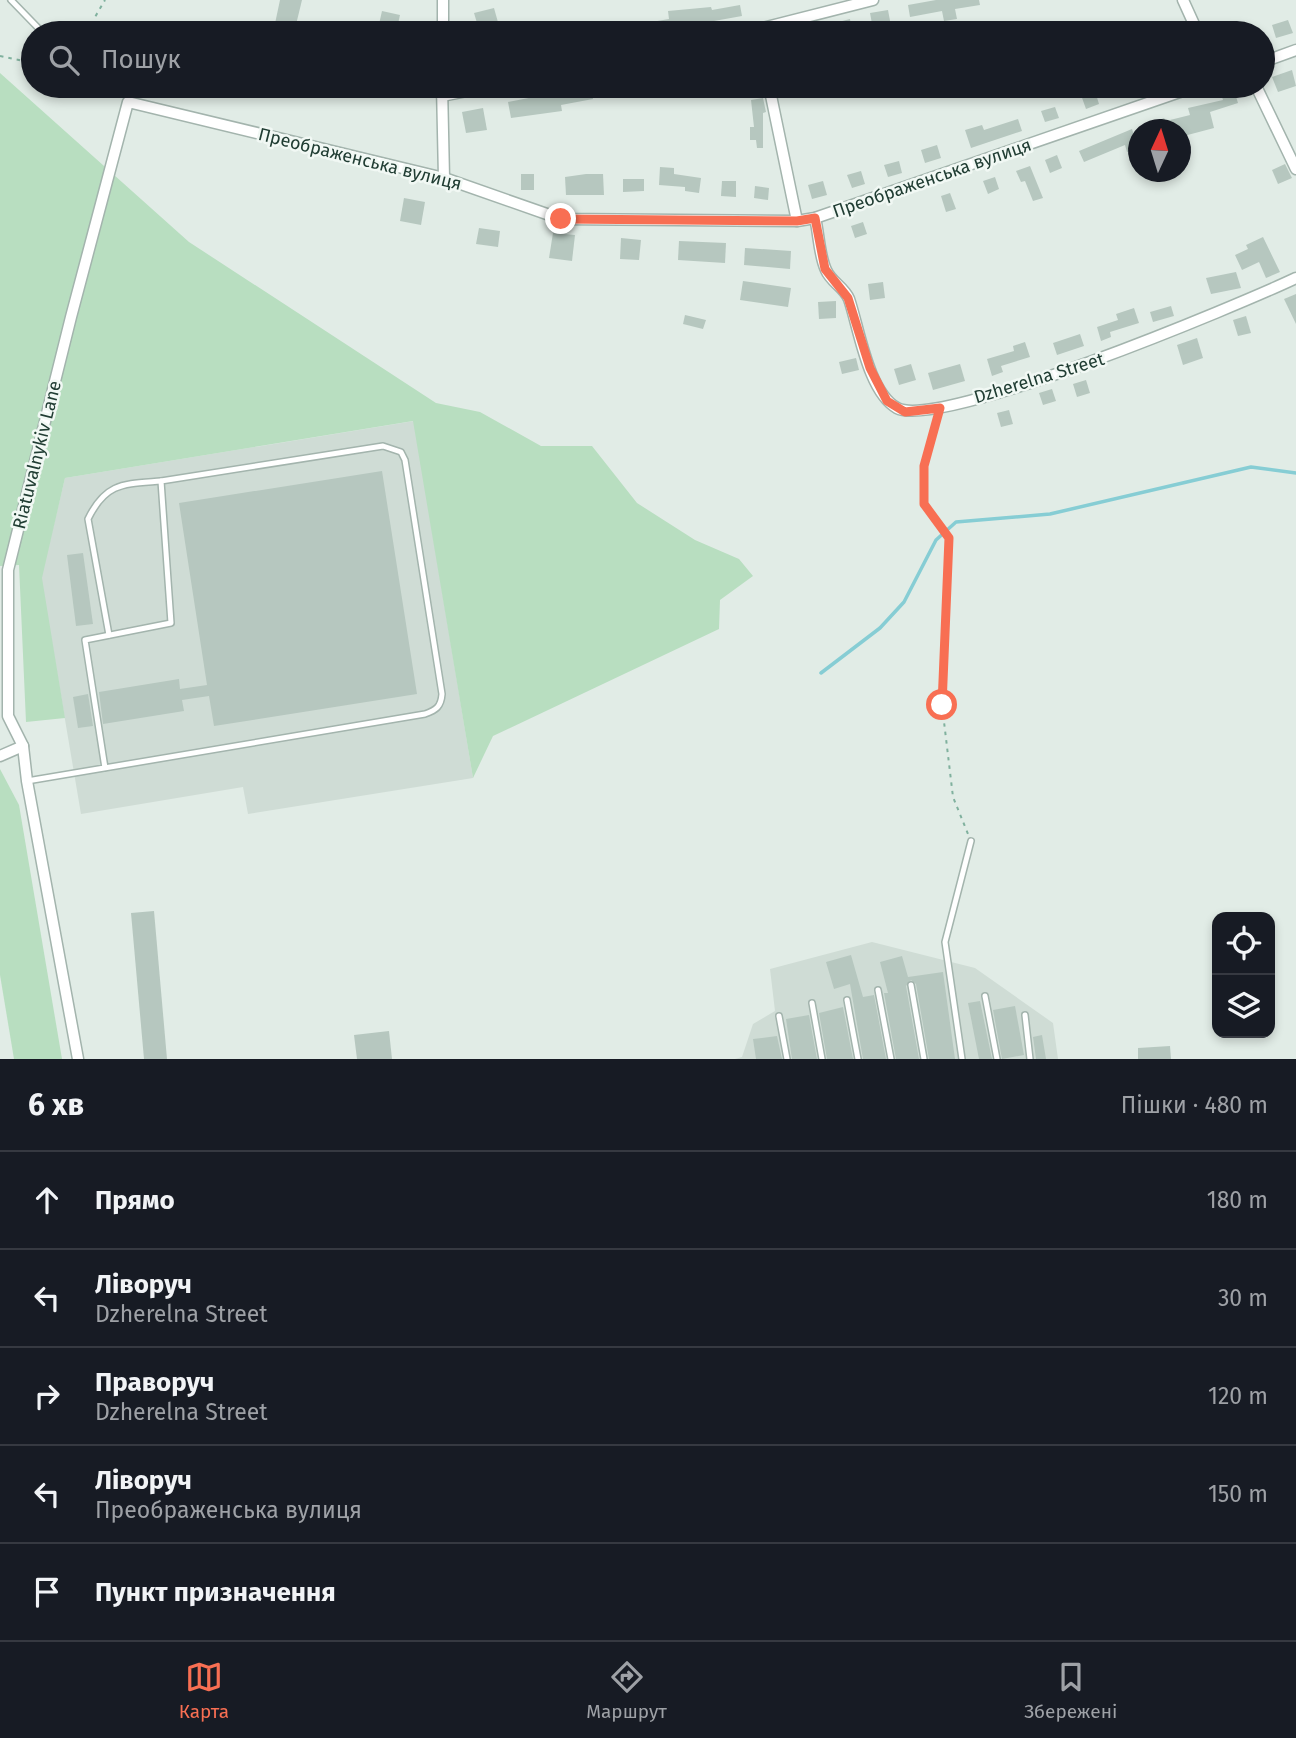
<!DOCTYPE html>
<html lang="uk">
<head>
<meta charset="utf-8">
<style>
	:root { --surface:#171b24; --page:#242831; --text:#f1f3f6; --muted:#9ea1a6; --line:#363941; --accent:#f86f53 }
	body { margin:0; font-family:"Fira Sans",sans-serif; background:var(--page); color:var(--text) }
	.controls { position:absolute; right:21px; bottom:21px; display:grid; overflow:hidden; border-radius:14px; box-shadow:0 4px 10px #0003 }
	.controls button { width:63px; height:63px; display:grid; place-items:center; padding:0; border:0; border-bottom:2px solid var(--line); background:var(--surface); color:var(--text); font:35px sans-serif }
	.compass { position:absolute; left:1128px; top:119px; width:63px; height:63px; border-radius:50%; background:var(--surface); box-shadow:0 4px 10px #0003; rotate:4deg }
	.stop { position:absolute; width:21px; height:21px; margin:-16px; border:5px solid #f86f53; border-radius:50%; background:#fff }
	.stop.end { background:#f86f53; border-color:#fff; box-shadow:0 2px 7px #0008 }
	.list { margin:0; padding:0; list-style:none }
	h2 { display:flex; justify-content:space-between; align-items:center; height:91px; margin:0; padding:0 28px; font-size:30px }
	h2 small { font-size:23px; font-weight:400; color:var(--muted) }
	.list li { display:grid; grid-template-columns:46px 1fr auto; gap:21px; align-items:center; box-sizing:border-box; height:98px; padding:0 28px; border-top:2px solid var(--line) }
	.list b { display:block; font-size:26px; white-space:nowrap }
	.list p { margin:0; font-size:23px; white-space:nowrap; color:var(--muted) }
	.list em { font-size:23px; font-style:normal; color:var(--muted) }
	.icon { flex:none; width:38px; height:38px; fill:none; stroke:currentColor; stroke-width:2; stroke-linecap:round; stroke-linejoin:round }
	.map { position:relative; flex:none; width:1296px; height:1059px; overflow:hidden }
	.search { position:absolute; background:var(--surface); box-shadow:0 4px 10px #0003; left:21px; right:21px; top:21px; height:77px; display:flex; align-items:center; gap:18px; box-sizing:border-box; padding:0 24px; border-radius:38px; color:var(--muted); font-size:26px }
	.sheet { height:581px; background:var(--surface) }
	nav { display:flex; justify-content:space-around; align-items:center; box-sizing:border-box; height:98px; border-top:2px solid var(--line); background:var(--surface); font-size:19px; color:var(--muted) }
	nav a { display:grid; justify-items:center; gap:4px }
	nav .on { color:var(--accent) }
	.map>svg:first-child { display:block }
	.built { fill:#cfdcd5 }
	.green { fill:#b8dec0 }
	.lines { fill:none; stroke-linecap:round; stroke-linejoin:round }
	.stream { stroke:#86cdd4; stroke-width:3.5 }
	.building { fill:#b6c7bf }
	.service-casing { stroke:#a3b4ad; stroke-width:8 }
	.minor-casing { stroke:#a3b4ad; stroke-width:13 }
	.path { stroke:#80b19e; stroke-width:2; stroke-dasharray:3.5 5; stroke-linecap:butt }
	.service { stroke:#fff; stroke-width:5 }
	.minor { stroke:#fff; stroke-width:10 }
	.route { stroke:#f86f53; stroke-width:9 }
	.labels { text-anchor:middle; stroke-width:5; stroke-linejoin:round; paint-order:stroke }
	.street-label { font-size:18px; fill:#203d33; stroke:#f1f8f4 }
</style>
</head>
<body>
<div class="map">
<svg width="1296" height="1059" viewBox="0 0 1296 1059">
	<rect width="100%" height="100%" fill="#e1ece6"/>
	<!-- built -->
	<g class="built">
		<path d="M414,421L473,778L248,814L243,787L81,814L41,578L65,478Z"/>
		<path d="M872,942L975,968L1053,1023L1058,1059H735L742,1057L753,1024L775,1011L770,969Z"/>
	</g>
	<!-- green -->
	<g class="green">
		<path d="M0,73L189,242L436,403L480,412L541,446H592L637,503L695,540L739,559L753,576L720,600L719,629L493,736L473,778L413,421L65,478L42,578L65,718L26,722L19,565L0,566Z"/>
		<path d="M0,769L19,805L62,1059H14L0,975Z"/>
	</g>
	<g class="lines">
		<!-- stream -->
		<path class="stream" d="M821,673L880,628L904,602L936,540L956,522L1050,514L1251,467L1296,473"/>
	</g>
	<!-- building -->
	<g class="building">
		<path d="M280,0H302L294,33H273Z"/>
		<path d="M936,0H979L980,5L955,9L957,19L944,21L942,11L910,17L908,5Z"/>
		<path d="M740,5L742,16L714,21V24L669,33H613L615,23L627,21L628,26L669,19L668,11L711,7L712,10Z"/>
		<path d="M494,8L501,33H480L474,13Z"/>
		<path d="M888,10L891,26L873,29L870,13Z"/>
		<path d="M382,11L400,15L396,33H377Z"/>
		<path d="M850,19L852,33H816L815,28Z"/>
		<path d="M1288,20L1293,33L1276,38L1272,25Z"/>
		<path d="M1292,70L1296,86L1278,92L1272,77Z"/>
		<path d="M591,86L593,99L561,105L562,111L511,118L508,102Z"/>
		<path d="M609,86H638V91L611,95Z"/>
		<path d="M1234,90L1238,103L1210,112L1214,128L1180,137V130H1147L1146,126L1164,118L1166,121L1190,115L1188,108L1223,100L1221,94Z"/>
		<path d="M1095,91L1099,104L1086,109L1081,95Z"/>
		<path d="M763,98L766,112L763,113V148H757L756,140H750V127H754L751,100Z"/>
		<path d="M1055,107L1059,118L1045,122L1041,111Z"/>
		<path d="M483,108L487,130L466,133L462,112Z"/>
		<path d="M1018,119L1022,131L971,148L965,130L982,125L984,130Z"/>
		<path d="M1132,129L1138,148L1127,152L1125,145L1084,162L1079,151Z"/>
		<path d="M937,145L941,158L925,163L921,150Z"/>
		<path d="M1057,155L1062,168L1050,173L1045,160Z"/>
		<path d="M899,161L902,173L888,177L884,165Z"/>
		<path d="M1285,164L1292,178L1278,184L1272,170Z"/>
		<path d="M1030,166L1043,198L1033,201L1025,181L1021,182L1016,171Z"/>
		<path d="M660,167L674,168V174L701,178L699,193L685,191V187L659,185Z"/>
		<path d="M861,171L865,184L852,188L847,175Z"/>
		<rect x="521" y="174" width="13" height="16"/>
		<path d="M586,174H603L604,195H566L565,177Z"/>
		<path d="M995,177L999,189L988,194L983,181Z"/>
		<path d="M623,179H644V191L623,192Z"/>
		<path d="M722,181H736V197L721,196Z"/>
		<path d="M823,181L827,195L812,199L808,185Z"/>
		<path d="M755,186L769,188L768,200L754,198Z"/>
		<path d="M950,193L956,209L946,212L941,196Z"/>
		<path d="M404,198L425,202L421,225L400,221Z"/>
		<path d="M863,222L867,234L855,238L851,226Z"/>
		<path d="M479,228L500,231L498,247L476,244Z"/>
		<path d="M553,233L575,235L572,261L549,258Z"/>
		<path d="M1263,237L1280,272L1266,278L1259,262L1242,270L1235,255L1248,249L1246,245Z"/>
		<path d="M621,238L641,240L639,260L620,259Z"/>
		<path d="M679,241L726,243L725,263L678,260Z"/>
		<path d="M745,248L791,251L790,269L744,265Z"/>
		<path d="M1236,272L1241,288L1211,294L1206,278Z"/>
		<path d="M743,281L791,288L788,307L740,300Z"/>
		<path d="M883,282L885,298L870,300L868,284Z"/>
		<path d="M1296,294V324L1284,299Z"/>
		<path d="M836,301V318L819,319L818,302Z"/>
		<path d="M1171,306L1174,316L1153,322L1150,312Z"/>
		<path d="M1134,308L1139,323L1110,332L1111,337L1101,341L1097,327L1118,320L1116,314Z"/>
		<path d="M685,315L706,320L703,329L683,324Z"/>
		<path d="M1246,316L1251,333L1238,336L1233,320Z"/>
		<path d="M1080,334L1084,346L1057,355L1053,343Z"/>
		<path d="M1197,338L1203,358L1183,365L1177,345Z"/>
		<path d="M1025,342L1030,357L1001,366L1003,372L992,376L987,359L1014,351L1013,346Z"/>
		<path d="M856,358L859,370L842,374L839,362Z"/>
		<path d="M911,364L916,380L899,385L894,369Z"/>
		<path d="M960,364L965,381L933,390L928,373Z"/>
		<path d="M1086,380L1090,393L1077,397L1073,384Z"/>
		<path d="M1052,389L1056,401L1043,405L1039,393Z"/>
		<path d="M1009,410L1013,424L1001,427L997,413Z"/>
		<path d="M382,471L417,694L214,726L209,696L182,700L184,711L103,724L99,692L179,679L180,689L207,685L179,503Z"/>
		<path d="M83,553L93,624L76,626L67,555Z"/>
		<path d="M88,694L93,726L78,728L73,697Z"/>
		<path d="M154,911L167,1059H144L131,913Z"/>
		<path d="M851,955L863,997L874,995L886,1059H863L850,984L834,989L826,962Z"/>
		<path d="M902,956L908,977L943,972L955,1059H929L916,984L911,980L906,986L919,1059H896L884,993H888L880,962Z"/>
		<path d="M980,1001L992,1059H979L968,1003Z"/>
		<path d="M1015,1006L1024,1055L1002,1059L993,1010Z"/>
		<path d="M843,1007L853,1059H827L819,1013Z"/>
		<path d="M809,1015L817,1059H792L786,1019Z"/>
		<path d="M389,1031L392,1059H357L354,1035Z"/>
		<path d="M1042,1035L1046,1059H1036L1033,1037Z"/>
		<path d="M777,1036L782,1059H756L753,1039Z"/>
		<path d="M1170,1046L1171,1059H1138V1048Z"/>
	</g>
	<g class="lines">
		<defs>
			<g id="service">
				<path d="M11,0L43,33"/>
				<path d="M109,635L88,519C106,482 124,484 161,481"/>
				<path d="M27,781L425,714C436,710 441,707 442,694L405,460L401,452L383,446L161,481L171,623L85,640L105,768"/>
				<path d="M911,985L924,1059"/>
				<path d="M878,990L891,1059"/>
				<path d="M985,996L997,1059"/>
				<path d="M847,1000L858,1059"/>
				<path d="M812,1003L822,1059"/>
				<path d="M1025,1015L1030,1059"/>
				<path d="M779,1016L787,1059"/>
				<path d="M962,1059L945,942L971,841"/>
			</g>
			<g id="minor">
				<path d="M1183,0L1198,33"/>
				<path d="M443,33V0"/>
				<path d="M743,33L873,0"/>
				<path d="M1263,62L1296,50"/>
				<path d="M442,86L444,178"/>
				<path d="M769,86L797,221"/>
				<path d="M1256,86L1296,169"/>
				<path d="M442,96L492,86"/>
				<path d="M815,218C819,234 819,255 826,270C831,282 844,287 849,299C859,328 868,392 897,408C939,431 1241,304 1296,278"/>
				<path d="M0,756L23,746"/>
				<path d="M78,1059L27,781L23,746L8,716V570L71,317L128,102L444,178L561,219L797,221L815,218L1197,86"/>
			</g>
		</defs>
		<!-- service casing -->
		<use href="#service" class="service-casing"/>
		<!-- minor casing -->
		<use href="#minor" class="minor-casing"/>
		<!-- path -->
		<g class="path">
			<path d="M95,33V17L105,0"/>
			<path d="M0,56L33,63"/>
			<path d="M114,86L120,93"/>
			<path d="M937,419L924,466V504L949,538L942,705L953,797L968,834"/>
		</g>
		<!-- service -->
		<use href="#service" class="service"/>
		<!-- minor -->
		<use href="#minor" class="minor"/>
	</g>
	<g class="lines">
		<!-- route -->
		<path class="route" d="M561,219L797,221L815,218L825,269L848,298L870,368L887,401L905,412L940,408L924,466V504L949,538L942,705"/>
	</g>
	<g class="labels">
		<!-- street labels -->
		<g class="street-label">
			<text transform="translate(360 159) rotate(14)" y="6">Преображенська вулиця</text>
			<text transform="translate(932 178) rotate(-19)" y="6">Преображенська вулиця</text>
			<text transform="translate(1039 378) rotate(-17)" y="6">Dzherelna Street</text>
			<text transform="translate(37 455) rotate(-76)" y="6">Riatuvalnykiv Lane</text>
		</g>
	</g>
</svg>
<div class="controls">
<button><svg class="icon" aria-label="locate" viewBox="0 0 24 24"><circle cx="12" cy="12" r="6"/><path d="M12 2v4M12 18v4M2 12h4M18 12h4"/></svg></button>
<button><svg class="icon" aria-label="layers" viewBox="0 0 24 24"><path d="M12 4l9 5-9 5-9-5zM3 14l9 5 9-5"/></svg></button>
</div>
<svg class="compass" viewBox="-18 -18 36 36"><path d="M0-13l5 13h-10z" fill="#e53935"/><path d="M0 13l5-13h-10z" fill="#9ea1a6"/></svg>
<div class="stop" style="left:942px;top:705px"></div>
<div class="stop end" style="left:561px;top:219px"></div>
<div class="search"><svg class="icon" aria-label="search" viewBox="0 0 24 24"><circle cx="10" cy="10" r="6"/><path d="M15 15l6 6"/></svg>Пошук</div>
</div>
<section class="sheet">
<h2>6 хв<small>Пішки · 480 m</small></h2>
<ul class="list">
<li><svg class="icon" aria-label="ahead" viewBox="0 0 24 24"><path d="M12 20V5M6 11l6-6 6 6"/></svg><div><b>Прямо</b></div><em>180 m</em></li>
<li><svg class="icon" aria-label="left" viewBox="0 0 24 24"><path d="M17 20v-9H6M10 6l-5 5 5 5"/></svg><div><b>Ліворуч</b><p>Dzherelna Street</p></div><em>30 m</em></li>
<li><svg class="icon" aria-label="right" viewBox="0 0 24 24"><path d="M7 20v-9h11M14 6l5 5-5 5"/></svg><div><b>Праворуч</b><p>Dzherelna Street</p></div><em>120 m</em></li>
<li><svg class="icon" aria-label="left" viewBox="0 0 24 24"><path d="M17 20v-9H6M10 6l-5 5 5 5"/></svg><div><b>Ліворуч</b><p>Преображенська вулиця</p></div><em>150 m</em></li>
<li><svg class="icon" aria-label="arrive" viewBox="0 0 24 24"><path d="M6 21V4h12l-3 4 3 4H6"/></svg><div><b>Пункт призначення</b></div></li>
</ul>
</section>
<nav>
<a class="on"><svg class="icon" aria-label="map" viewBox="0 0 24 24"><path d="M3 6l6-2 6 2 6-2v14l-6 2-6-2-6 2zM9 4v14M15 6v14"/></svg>Карта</a>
<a><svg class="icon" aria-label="directions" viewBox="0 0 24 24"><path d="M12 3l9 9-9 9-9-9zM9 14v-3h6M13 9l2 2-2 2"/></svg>Маршрут</a>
<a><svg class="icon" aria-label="saved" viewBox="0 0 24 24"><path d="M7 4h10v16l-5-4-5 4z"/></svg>Збережені</a>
</nav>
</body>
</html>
